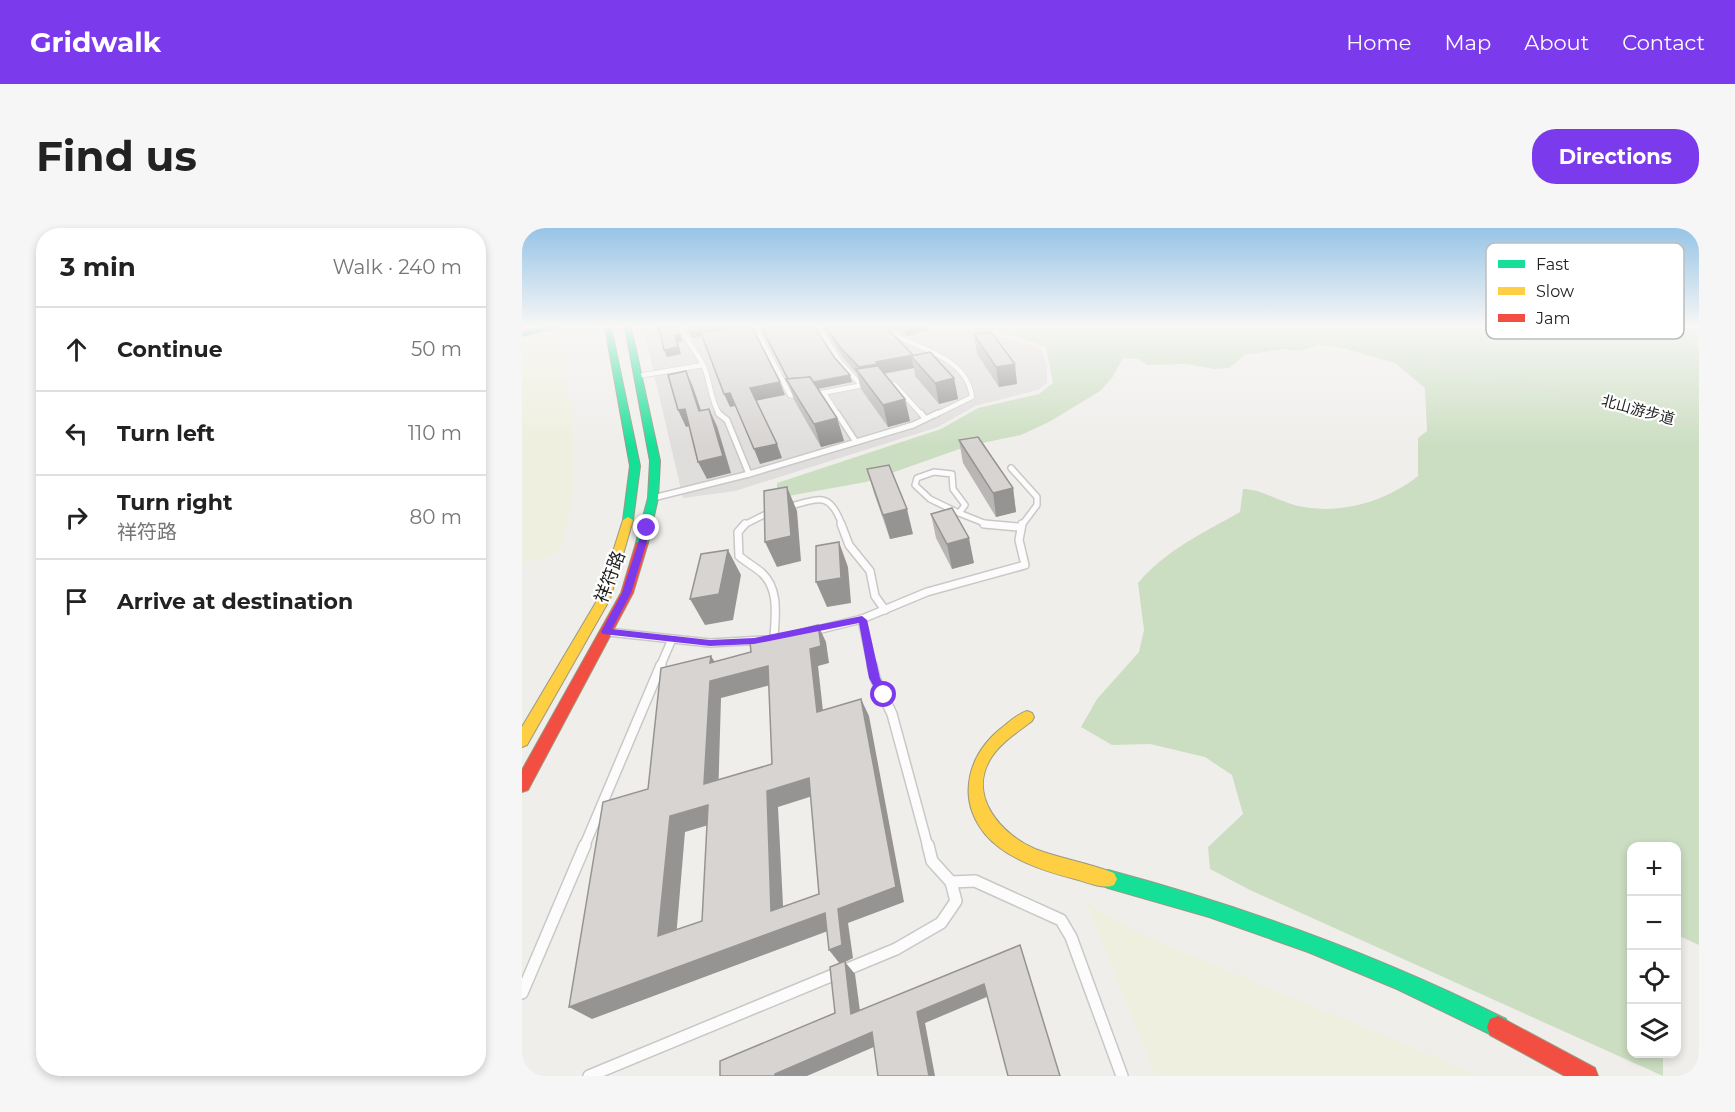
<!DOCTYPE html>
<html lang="en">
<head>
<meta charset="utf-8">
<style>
	:root { --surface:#fff; --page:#f6f6f6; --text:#222; --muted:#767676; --line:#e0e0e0; --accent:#7c3aed }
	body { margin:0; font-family:Montserrat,"Noto Sans SC",sans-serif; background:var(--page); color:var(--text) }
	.controls { position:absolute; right:18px; bottom:18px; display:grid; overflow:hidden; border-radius:12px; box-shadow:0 3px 9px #0003 }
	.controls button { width:54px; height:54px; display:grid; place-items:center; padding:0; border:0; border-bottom:2px solid var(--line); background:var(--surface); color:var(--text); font:30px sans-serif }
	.stop { position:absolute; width:18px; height:18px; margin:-14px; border:4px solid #7c3aed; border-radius:50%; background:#fff }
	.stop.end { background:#7c3aed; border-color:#fff; box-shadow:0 2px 6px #0008 }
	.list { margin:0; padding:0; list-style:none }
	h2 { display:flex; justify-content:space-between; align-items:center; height:78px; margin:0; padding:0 24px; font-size:26px }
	h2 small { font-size:20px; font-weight:400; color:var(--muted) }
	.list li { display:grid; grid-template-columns:39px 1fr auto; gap:18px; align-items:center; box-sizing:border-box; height:84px; padding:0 24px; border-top:2px solid var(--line) }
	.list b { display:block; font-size:22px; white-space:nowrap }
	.list p { margin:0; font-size:20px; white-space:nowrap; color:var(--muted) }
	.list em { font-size:20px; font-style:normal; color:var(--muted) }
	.icon { flex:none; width:33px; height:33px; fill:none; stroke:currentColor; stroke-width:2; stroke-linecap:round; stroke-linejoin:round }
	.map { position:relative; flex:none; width:1177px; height:848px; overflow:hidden; border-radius:24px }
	header { display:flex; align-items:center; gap:36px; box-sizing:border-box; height:84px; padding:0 30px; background:var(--accent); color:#fff }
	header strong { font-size:28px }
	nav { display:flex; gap:33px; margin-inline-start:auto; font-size:21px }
	.intro { display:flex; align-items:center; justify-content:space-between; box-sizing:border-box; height:144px; padding:0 36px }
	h1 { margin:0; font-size:42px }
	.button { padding:15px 27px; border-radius:24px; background:var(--accent); color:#fff; font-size:21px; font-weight:700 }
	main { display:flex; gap:36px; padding:0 36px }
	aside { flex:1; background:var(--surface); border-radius:24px; box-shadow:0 3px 9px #0003 }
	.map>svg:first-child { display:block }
	.residential { fill:#dfdedc }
	.farmland { fill:#efefdf }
	.forest { fill:#cbdec1 }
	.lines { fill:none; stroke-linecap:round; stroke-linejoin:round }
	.lane-far4-casing { stroke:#c9c8c7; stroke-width:6 }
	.lane-far3-casing { stroke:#c9c8c7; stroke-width:8 }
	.lane-far2-casing { stroke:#c9c8c7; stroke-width:10 }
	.lane-far1-casing { stroke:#c9c8c7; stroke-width:12 }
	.lane-casing { stroke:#c9c8c7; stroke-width:14 }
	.fast-casing { stroke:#999a82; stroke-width:2 }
	.slow-casing { stroke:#999a82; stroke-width:2 }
	.jam-casing { stroke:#999a82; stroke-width:2 }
	.path-far1 { stroke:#dccecd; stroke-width:1.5; stroke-dasharray:1.5 1.5; stroke-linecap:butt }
	.path { stroke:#dccecd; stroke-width:2; stroke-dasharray:2 2; stroke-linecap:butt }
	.lane-far4 { stroke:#fdfcfc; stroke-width:4.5 }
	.lane-far3 { stroke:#fdfcfc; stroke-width:5 }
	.lane-far2 { stroke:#fdfcfc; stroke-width:7 }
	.lane-far1 { stroke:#fdfcfc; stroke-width:9 }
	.lane { stroke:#fdfcfc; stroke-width:11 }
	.fast { fill:#16e098; fill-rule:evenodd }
	.slow { fill:#ffcf43; fill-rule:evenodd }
	.jam { fill:#f24e42; fill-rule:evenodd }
	.wall { fill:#b9b6b5 }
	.shaded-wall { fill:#969493 }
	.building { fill:#d7d4d2; stroke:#969493; stroke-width:1.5; fill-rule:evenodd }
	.route { fill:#7c3aed }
	.labels { text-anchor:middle; stroke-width:4.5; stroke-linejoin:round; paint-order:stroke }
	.far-street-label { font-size:15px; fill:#222; stroke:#fff }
	.street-label { font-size:18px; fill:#222; stroke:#fff }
	.key { fill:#fff; stroke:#bdbdbd; stroke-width:1.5 }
	.key-label { font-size:16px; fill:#222 }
</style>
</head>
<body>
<header>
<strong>Gridwalk</strong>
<nav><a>Home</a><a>Map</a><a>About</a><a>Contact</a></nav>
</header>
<div class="intro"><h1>Find us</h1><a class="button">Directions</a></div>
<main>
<aside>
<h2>3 min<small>Walk · 240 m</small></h2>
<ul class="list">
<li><svg class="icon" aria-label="ahead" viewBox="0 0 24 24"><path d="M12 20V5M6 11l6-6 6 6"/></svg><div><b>Continue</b></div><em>50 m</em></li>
<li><svg class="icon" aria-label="left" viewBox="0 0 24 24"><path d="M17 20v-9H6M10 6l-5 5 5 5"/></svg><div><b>Turn left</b></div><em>110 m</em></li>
<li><svg class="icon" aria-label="right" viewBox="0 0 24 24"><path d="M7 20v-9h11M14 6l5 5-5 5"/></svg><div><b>Turn right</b><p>祥符路</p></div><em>80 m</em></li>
<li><svg class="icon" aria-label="arrive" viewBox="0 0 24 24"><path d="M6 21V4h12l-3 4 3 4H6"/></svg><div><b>Arrive at destination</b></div></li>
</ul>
</aside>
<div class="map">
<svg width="1177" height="848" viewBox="0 0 1177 848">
	<rect width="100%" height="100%" fill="#f0eeeb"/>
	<!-- residential -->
	<path class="residential" d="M121,99H440L455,105H469L519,121L525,139V155L516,162L453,178L416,199L213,263L161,270Z"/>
	<!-- farmland -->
	<g class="farmland">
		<path d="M35,115L44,124L41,147L51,183V265L41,316L37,322L26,329L0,335V118Z"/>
		<path d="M564,674L615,705L959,848H634Z"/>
	</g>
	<!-- forest -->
	<path class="forest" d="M446,99H1177V717L1155,707L1154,618H1110V826H1141V848L728,662L688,641L686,619L721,586L710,547L683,529L628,516L590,517L559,499L575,471L617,424L622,402L616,355C644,322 681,305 718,284L721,261C738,261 752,271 769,276C812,289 862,275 896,248V210L905,203L903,160L873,135L817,119L797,117L778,123L761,121L723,127L707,140L693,141L664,136L625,137L616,131L601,130L590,150L578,163L527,194L499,207L446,218L344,254L255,270V255L419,201L456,180L517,166L531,155L524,119L474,102L456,104Z"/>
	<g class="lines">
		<defs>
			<g id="lane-far4">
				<path d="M159,99C165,115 176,124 183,141C188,155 189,174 198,187"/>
				<path d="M296,99L318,134L339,157"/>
				<path d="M359,99C390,121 444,125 450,169L413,187"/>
				<path d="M235,103L268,167L278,169"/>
				<path d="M116,148L181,137"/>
				<path d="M361,153L373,157L400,187"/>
				<path d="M302,165L316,187"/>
				<path d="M290,167L346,156"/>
			</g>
			<g id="lane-far3">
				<path d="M196,185L205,192L227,246"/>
				<path d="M315,185L334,214"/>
				<path d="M399,185L403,190"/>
				<path d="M489,240L515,269V277L500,297"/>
				<path d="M412,244L430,246L431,261L443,277L437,285L408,271L393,257L395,250Z"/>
				<path d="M131,270L227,246L391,197L416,185"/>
				<path d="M264,279C296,272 307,261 320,297"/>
				<path d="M437,285L467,297"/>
				<path d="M222,297L252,282"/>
			</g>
			<g id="lane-far2">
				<path d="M223,296L216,304L217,328C224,334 233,339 240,345C258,362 253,389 252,410"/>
				<path d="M319,296L327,317L348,343L353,368L363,382"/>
				<path d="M462,296L496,299"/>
				<path d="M340,391L350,439"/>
				<path d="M291,403L340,391L405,364L503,337L497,312L500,296"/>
				<path d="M86,404L188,415L241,412"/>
				<path d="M138,439L150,411"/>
			</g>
			<g id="lane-far1">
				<path d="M350,437L353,450L370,486L406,619"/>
				<path d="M62,619L139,437"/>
			</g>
			<g id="lane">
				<path d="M429,654L453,653L539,692L549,709L600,848"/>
				<path d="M0,765L63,617"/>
				<path d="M67,848L374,721L419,695L434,673L429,654L410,633L406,617"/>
			</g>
			<g id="fast">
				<path d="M24,99H38L0,108V104Z"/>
				<path d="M83,99H89L118,238L111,292L106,295L101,292L108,238Z"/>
				<path d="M103,99H109L138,233L136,270L126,315L120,318L114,315L126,270L128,233Z"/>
				<path d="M586,642C724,679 856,727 984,791L987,799L984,807L976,810L875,761L786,724L687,689L586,660L580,657L577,651L580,645Z"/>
			</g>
			<g id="slow">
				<path d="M106,289L111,292L88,371L5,517L0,519V499L76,371L101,292Z"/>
				<path d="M505,483L510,485L512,489L510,493C496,504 479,514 469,530C445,568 479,606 513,621C539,631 567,635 592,645L595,651L592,657C581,662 565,654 553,651C522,643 484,631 463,606C433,569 447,524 482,498C489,492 496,486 505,483Z"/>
			</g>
			<g id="jam">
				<path d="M120,312L126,315L111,365L6,562L0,564V542L99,365L114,315Z"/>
				<path d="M976,788L1073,840L1076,848H1043L968,807L965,799L968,791Z"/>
			</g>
		</defs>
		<!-- lane-far4 casing -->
		<use href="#lane-far4" class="lane-far4-casing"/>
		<!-- lane-far3 casing -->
		<use href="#lane-far3" class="lane-far3-casing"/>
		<!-- lane-far2 casing -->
		<use href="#lane-far2" class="lane-far2-casing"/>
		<!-- lane-far1 casing -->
		<use href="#lane-far1" class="lane-far1-casing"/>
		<!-- lane casing -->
		<use href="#lane" class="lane-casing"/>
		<!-- fast casing -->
		<use href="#fast" class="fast-casing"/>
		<!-- slow casing -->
		<use href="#slow" class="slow-casing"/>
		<!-- jam casing -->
		<use href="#jam" class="jam-casing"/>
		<!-- path-far1 -->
		<g class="path-far1">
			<path d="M743,99L776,105L799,104L866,116L874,119V122L920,140L1090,174L1136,187"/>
			<path d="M1146,99L1177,110"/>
		</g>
		<!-- path -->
		<path class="path" d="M1130,185L1177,198"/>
		<!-- lane-far4 -->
		<use href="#lane-far4" class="lane-far4"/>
		<!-- lane-far3 -->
		<use href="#lane-far3" class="lane-far3"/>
		<!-- lane-far2 -->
		<use href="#lane-far2" class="lane-far2"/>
		<!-- lane-far1 -->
		<use href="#lane-far1" class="lane-far1"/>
		<!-- lane -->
		<use href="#lane" class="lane"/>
		<!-- fast -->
		<use href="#fast" class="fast"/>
		<!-- slow -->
		<use href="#slow" class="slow"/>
		<!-- jam -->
		<use href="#jam" class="jam"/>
	</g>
	<!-- wall -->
	<g class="wall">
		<path d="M301,99H368L370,105L391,128L432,150L436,171L417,176L393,148L392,140L362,146L388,193L366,199L339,161L335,146L322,131Z"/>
		<path d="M369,99H405L406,102L385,108Z"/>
		<path d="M240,100L312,129L328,147L330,154L296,161L315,190L322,213L299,219L272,172L265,151L242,107Z"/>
		<path d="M452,106L495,156L477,159L455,126Z"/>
		<path d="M437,212L491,260L494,284L474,289L441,235Z"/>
		<path d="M345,241L391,306L368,311L352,265Z"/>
		<path d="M409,286L452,335L430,341L414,310Z"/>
	</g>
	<!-- shaded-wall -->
	<g class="shaded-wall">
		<path d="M134,99H137L140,105H136Z"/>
		<path d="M191,99H234L170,110L167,103Z"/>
		<path d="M383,99H405L406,102L385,108Z"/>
		<path d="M153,107H158L161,113L156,114L159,126L145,129L142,122Z"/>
		<path d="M391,127L389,128L392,140L358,146L340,148L337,139L354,134Z"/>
		<path d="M493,136L495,156L477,159L474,139Z"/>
		<path d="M164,143L171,159L185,200L177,183Z"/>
		<path d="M328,147L330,154L280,164L277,157Z"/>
		<path d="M432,150L436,171L417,176L413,155Z"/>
		<path d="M258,154L263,167L233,173L228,160Z"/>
		<path d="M208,165L213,178L208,179L202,166Z"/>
		<path d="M383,171L388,193L366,199L361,177Z"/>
		<path d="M163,181L171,197L164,199L156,182Z"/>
		<path d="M187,181L195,198L209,245L185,251L176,234Z"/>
		<path d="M315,190L322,213L299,219L292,196Z"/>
		<path d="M255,216L260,230L238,236L232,221Z"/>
		<path d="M265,259L275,283L279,333L255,339L243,314Z"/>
		<path d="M491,260L494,284L474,289L471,265Z"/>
		<path d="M385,281L391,306L368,311L361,287Z"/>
		<path d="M447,310L452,335L430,341L425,316Z"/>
		<path d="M317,314L326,339L329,375L305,379L294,354Z"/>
		<path d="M206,322L219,347L211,392L183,397L168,371Z"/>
		<path d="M296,397L304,414L307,435L296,438L303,501L295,484L288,421Z"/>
		<path d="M189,428L200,446L246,438L256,455L199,470L196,573L182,556Z"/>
		<path d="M339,471L347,488L382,674L326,695L331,730L323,734L333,746L340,798L329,786L318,736L307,722L316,681Z"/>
		<path d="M287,550L297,566L256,579L262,697L249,683L245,563Z"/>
		<path d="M186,577L200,593L163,604L153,722L136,708L148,588Z"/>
		<path d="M303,685L314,700L70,791L47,779Z"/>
		<path d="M462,756L467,768L403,795L413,848H407L395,784Z"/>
		<path d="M350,804L361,815L285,848H253V846Z"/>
	</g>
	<!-- building -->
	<g class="building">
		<path d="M137,99H154L158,107H153L156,119L142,122Z"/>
		<path d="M165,99H191L167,103Z"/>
		<path d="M213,99H230L258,154L228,160L255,216L232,221L208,165L202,166L179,105Z"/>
		<path d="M244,99H293L312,129L328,147L291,154L288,149L266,151L240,100Z"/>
		<path d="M305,99H368L369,100L366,101L391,127L354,134L356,136L337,139L318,119Z"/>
		<path d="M469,104L493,136L474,139L452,106Z"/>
		<path d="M408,124L432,150L413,155L389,128Z"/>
		<path d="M356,138L383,171L361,177L334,141Z"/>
		<path d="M164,143L177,183L187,181L201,228L176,234L163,181L156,182L146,147Z"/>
		<path d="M288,149L315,190L292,196L264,151Z"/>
		<path d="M456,209L491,260L471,265L437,212Z"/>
		<path d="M367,237L385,281L361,287L345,241Z"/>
		<path d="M265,259L269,308L243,314L242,263Z"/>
		<path d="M430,280L447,310L425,316L409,286Z"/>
		<path d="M317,314L319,350L294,354V318Z"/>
		<path d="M206,322L197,366L168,371L179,326Z"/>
		<path d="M296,397L299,418L288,421L295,484L339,471L374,659L316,681L320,717L307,722L303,685L47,779L81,574L126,561L139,440L189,428L188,435L229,424L228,414ZM246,438L250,536L182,556L188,453ZM287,550L297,666L249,683L245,563ZM186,577L180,693L136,708L148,588Z"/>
		<path d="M498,717L538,848H486L462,756L395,784L407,848H356L350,804L253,846V848H198V833L313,785L308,739L323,733L329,786Z"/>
	</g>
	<!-- sky -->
	<linearGradient id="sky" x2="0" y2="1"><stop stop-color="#97c4e6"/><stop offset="0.45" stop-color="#f8f7f6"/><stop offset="1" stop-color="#f8f7f6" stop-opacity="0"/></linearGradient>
	<rect width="1177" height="218" fill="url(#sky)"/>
	<!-- route -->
	<path class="route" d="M125,298L129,300L109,365L90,401L188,412L232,410L340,388L345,392L358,450L367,467L365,470H358L347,450L337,395L232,416L188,418L81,406L79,404L100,365L121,300Z"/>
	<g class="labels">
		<!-- far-street labels -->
		<g class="far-street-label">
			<text transform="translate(1116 182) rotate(15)" y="5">北山游步道</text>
		</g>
		<!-- street labels -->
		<g class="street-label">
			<text transform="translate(88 349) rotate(-69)" y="6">祥符路</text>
		</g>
	</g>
	<!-- legend -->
	<rect x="964" y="15" width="198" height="96" rx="9" class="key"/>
	<rect x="976" y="32" width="27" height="8" fill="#16e098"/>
	<rect x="976" y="59" width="27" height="8" fill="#ffcf43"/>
	<rect x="976" y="86" width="27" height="8" fill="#f24e42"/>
	<g class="key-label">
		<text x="1014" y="42">Fast</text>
		<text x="1014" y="69">Slow</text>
		<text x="1014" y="96">Jam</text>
	</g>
</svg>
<div class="controls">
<button>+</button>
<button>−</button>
<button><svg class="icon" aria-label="locate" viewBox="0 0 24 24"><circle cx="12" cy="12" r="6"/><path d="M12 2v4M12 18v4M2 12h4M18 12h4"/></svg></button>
<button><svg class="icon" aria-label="layers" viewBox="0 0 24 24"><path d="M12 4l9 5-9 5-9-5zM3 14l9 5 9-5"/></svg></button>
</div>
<div class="stop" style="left:362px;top:467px"></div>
<div class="stop end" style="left:125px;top:300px"></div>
</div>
</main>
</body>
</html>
